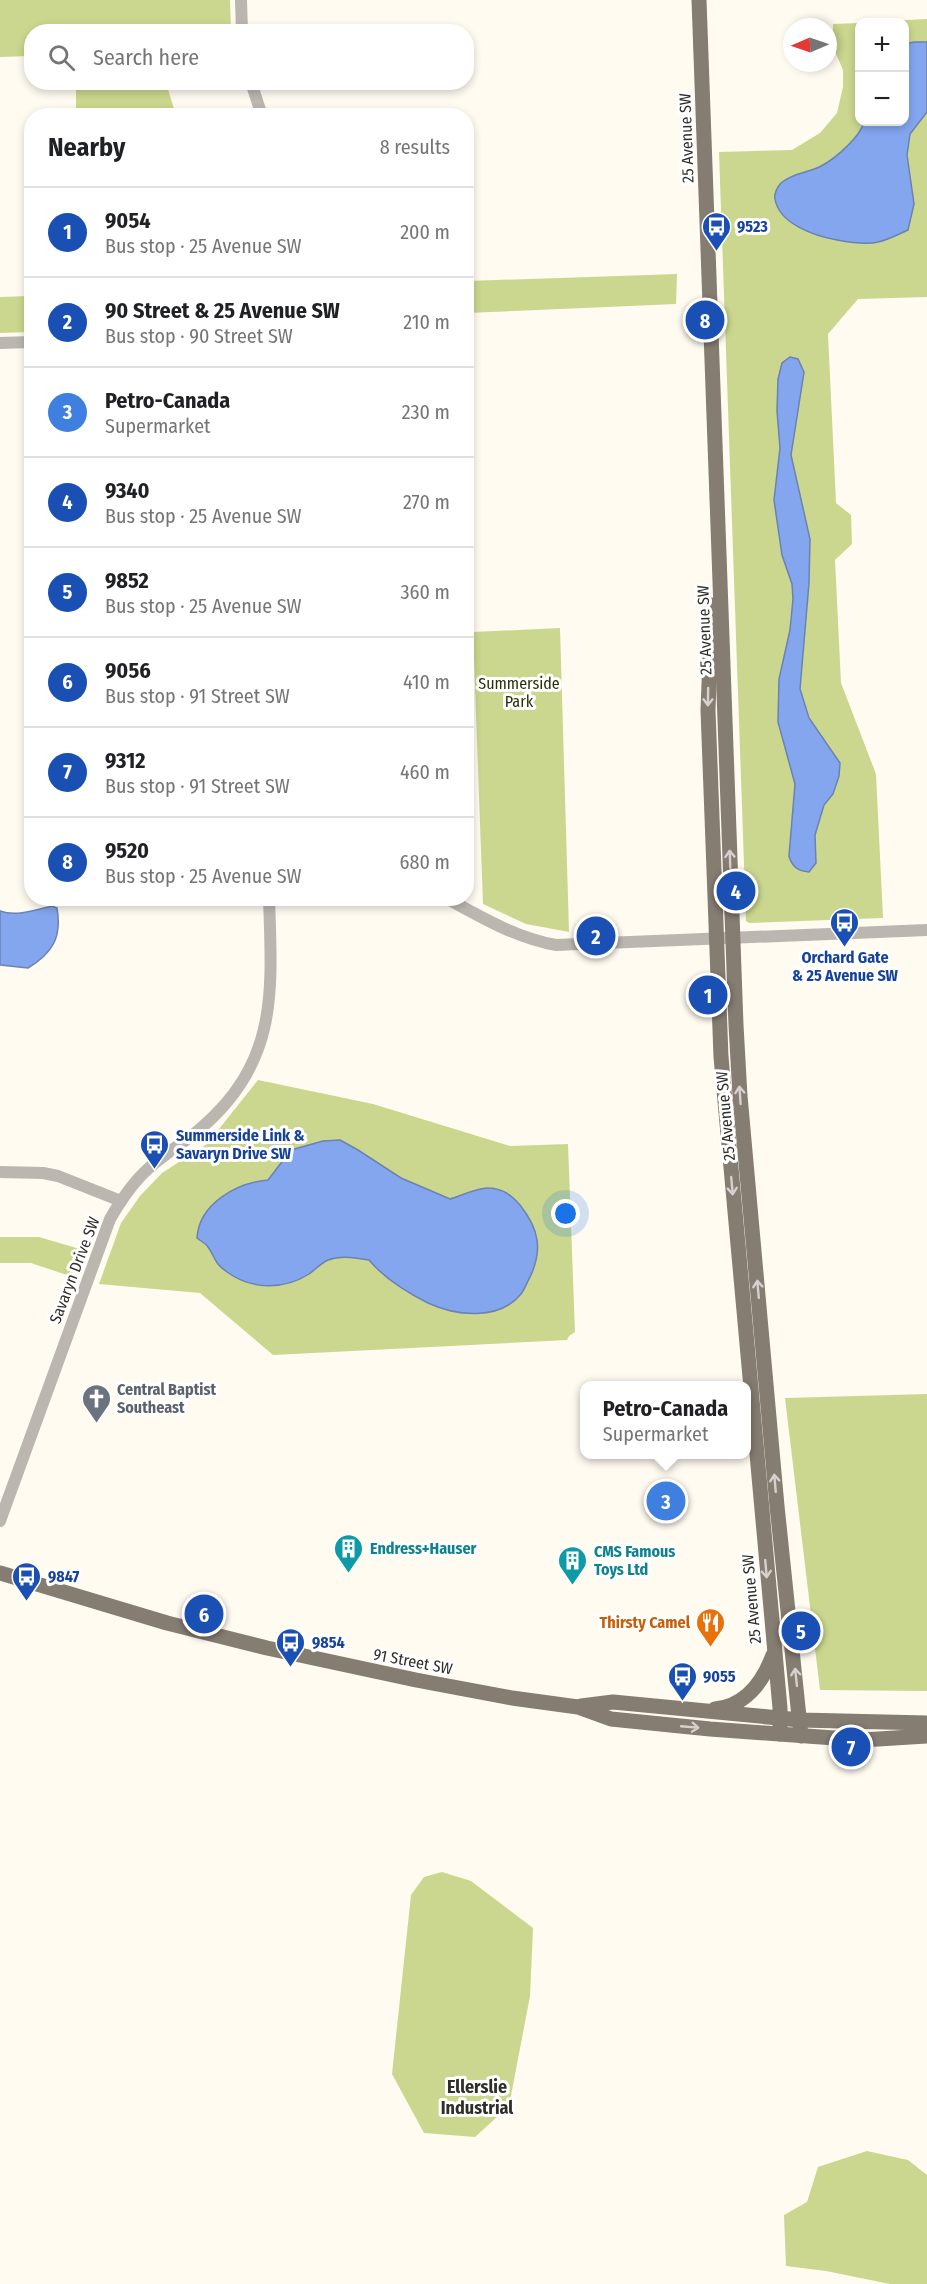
<!DOCTYPE html>
<html lang="en">
<head>
<meta charset="utf-8">
<style>
	:root { --surface:#fff; --page:#f6f6f6; --text:#202124; --muted:#757577; --line:#e0e0e0; --accent:#d93025 }
	body { margin:0; font-family:"Fira Sans Condensed",sans-serif; background:var(--page); color:var(--text) }
	.controls { position:absolute; right:18px; top:18px; display:grid; overflow:hidden; border-radius:12px; box-shadow:0 3px 9px #0003 }
	.controls button { width:54px; height:54px; display:grid; place-items:center; padding:0; border:0; border-bottom:2px solid var(--line); background:var(--surface); color:var(--text); font:30px sans-serif }
	.compass { position:absolute; left:783px; top:18px; width:54px; height:54px; border-radius:50%; background:var(--surface); box-shadow:0 3px 9px #0003; rotate:268deg }
	.you { position:absolute; left:566px; top:1214px; width:21px; height:21px; margin:-15px; border:4px solid #fff; border-radius:50%; background:#1a73e8; box-shadow:0 0 0 9px #1a73e833 }
	.badge { display:grid; place-items:center; width:39px; height:39px; border-radius:50%; background:var(--accent); color:#fff; font-size:20px; font-weight:700 }
	.pin { position:absolute; translate:-50% -50%; border:3px solid #fff; box-shadow:0 2px 6px #0006 }
	.popup { position:absolute; left:580px; top:1381px; width:171px; height:78px; box-sizing:border-box; display:grid; place-content:center; border-radius:12px; background:var(--surface); filter:drop-shadow(0 2px 4px #0005); font-size:20px; white-space:nowrap; color:var(--muted) }
	.popup b { font-size:22px; color:var(--text) }
	.popup::after { content:''; position:absolute; left:50%; top:100%; margin-left:-12px; border:12px solid transparent; border-top-color:var(--surface) }
	.list { margin:0; padding:0; list-style:none }
	h2 { display:flex; justify-content:space-between; align-items:center; height:78px; margin:0; padding:0 24px; font-size:26px }
	h2 small { font-size:20px; font-weight:400; color:var(--muted) }
	.list li { display:grid; grid-template-columns:39px 1fr auto; gap:18px; align-items:center; box-sizing:border-box; height:90px; padding:0 24px; border-top:2px solid var(--line) }
	.list b { display:block; font-size:22px; white-space:nowrap }
	.list p { margin:0; font-size:20px; white-space:nowrap; color:var(--muted) }
	.list em { font-size:20px; font-style:normal; color:var(--muted) }
	.icon { flex:none; width:33px; height:33px; fill:none; stroke:currentColor; stroke-width:2; stroke-linecap:round; stroke-linejoin:round }
	.map { position:relative; flex:none; width:927px; height:2284px; overflow:hidden }
	.search { position:absolute; background:var(--surface); box-shadow:0 3px 9px #0003; left:24px; top:24px; width:450px; height:66px; display:flex; align-items:center; gap:15px; box-sizing:border-box; padding:0 21px; border-radius:24px; color:var(--muted); font-size:22px }
	.panel { position:absolute; background:var(--surface); box-shadow:0 3px 9px #0003; left:24px; top:108px; width:450px; height:798px; border-radius:24px }
	.map>svg:first-child { display:block }
	.green { fill:#cbd78e }
	.water { fill:#84a6ef; stroke:#6b82b3; stroke-width:1.5 }
	.lines { fill:none; stroke-linecap:round; stroke-linejoin:round }
	.minor { stroke:#bbb6b0; stroke-width:12 }
	.major { stroke:#857c72; stroke-width:15 }
	.oneway { stroke:#d4d1ce }
	.labels { text-anchor:middle; stroke-width:6; stroke-linejoin:round; paint-order:stroke }
	.street-label { font-size:16px; fill:#302e28; stroke:#fff }
	.transit-label { font-size:16px; font-weight:bold; fill:#164399; stroke:#fff; text-anchor:start }
	.park-label { font-size:16px; fill:#2c300a; stroke:#fff }
	.worship-label { font-size:16px; font-weight:bold; fill:#5b616d; stroke:#fff; text-anchor:start }
	.culture-label { font-size:16px; font-weight:bold; fill:#0d838f; stroke:#fff; text-anchor:start }
	.food-label { font-size:16px; font-weight:bold; fill:#c56008; stroke:#fff; text-anchor:end }
	.neighbourhood-label { font-size:18px; font-weight:bold; fill:#302e28; stroke:#fff }
</style>
</head>
<body>
<div class="map">
<svg width="927" height="2284" viewBox="0 0 927 2284">
	<rect width="100%" height="100%" fill="#fffbf1"/>
	<!-- green -->
	<g class="green">
		<path d="M0,0H230L231,31L32,32L31,56L0,57Z"/>
		<path d="M927,19V297L858,299L828,334L836,503L851,515L852,544L835,560L841,683L876,774L883,918L749,923L746,921L719,152L792,150L820,133L837,113L843,87V70L833,47V24L859,23L860,122H904V22H867Z"/>
		<path d="M76,83H166L176,115H76Z"/>
		<path d="M677,274L676,304L467,313V281Z"/>
		<path d="M31,296V332L0,333V297Z"/>
		<path d="M560,628L569,932L526,924L483,904L473,632Z"/>
		<path d="M258,1080L373,1104L510,1146L568,1144L575,1332L569,1336L567,1340L273,1355L200,1293L99,1284L121,1223L140,1196L162,1173L207,1144Z"/>
		<path d="M0,1237H39L83,1250L73,1277L31,1263H0Z"/>
		<path d="M927,1394V1691L820,1690L785,1398Z"/>
		<path d="M442,1872L471,1881L533,1928L530,1996L509,2106L475,2137L424,2133L392,2074L411,1895L424,1877Z"/>
		<path d="M867,2151L908,2160L927,2175V2284H890L826,2271L786,2266L784,2215L807,2202L818,2167Z"/>
	</g>
	<!-- water -->
	<g class="water">
		<path d="M914,42H927V112L910,134L907,155L914,204L908,230C899,234 888,240 878,242C867,245 848,242 837,240C815,236 779,224 775,199C774,194 777,187 781,183C794,172 810,173 823,165C837,157 860,137 864,122H904L905,44Z"/>
		<path d="M790,357L798,359L804,372L791,455L810,539L809,583L800,689L809,718L840,763L839,776L833,794L824,805L815,835L816,863L809,872C798,871 792,867 789,856L795,784L778,722L779,679L790,630L793,599L792,584L782,555L774,500L780,448L777,411L778,379L782,363Z"/>
		<path d="M52,906L57,908C62,937 53,953 28,968L0,965V911C16,917 36,910 52,906Z"/>
		<path d="M340,1140L358,1150L401,1178L450,1199C461,1196 478,1187 489,1188C504,1189 511,1195 520,1205C539,1229 543,1250 530,1277C527,1282 525,1289 521,1294C499,1321 456,1316 428,1303C406,1292 384,1278 369,1260C355,1258 341,1255 328,1260C321,1263 315,1270 309,1274C284,1290 252,1290 227,1272C213,1262 216,1258 208,1247C206,1244 201,1241 197,1238C199,1204 236,1183 268,1180L291,1150L323,1141Z"/>
	</g>
	<g class="lines">
		<!-- minor -->
		<g class="minor">
			<path d="M241,0L242,32"/>
			<path d="M251,82L262,116"/>
			<path d="M0,343L32,342"/>
			<path d="M446,898C481,917 516,938 556,945L927,930"/>
			<path d="M0,1172L43,1173L58,1176L121,1201"/>
			<path d="M0,1521L110,1219C121,1200 133,1182 149,1168C165,1153 184,1143 200,1129C279,1062 272,991 269,898"/>
		</g>
		<!-- major -->
		<g class="major">
			<path d="M699,0L736,1025L740,1096L777,1506L801,1736"/>
			<path d="M712,605L708,710L721,1057L780,1708V1734"/>
			<path d="M0,1573L167,1623L267,1648L416,1680L512,1698L578,1707L611,1719L710,1729L862,1740L927,1736"/>
			<path d="M581,1706L613,1702L800,1720L927,1723"/>
			<path d="M715,1709C745,1706 763,1682 773,1655"/>
		</g>
	</g>
	<!-- one-way arrows -->
	<defs><path id="oneway-shaft" d="M-6 0H5M1.5-3L5.5 0L1.5 3" fill="none" stroke-width="1.6" stroke-linecap="round" stroke-linejoin="round" transform="scale(1.5)"/></defs>
	<g class="oneway">
		<use href="#oneway-shaft" transform="translate(708 697) rotate(91)"/>
		<use href="#oneway-shaft" transform="translate(730 859) rotate(-92)"/>
		<use href="#oneway-shaft" transform="translate(740 1095) rotate(-94)"/>
		<use href="#oneway-shaft" transform="translate(732 1186) rotate(85)"/>
		<use href="#oneway-shaft" transform="translate(758 1289) rotate(-95)"/>
		<use href="#oneway-shaft" transform="translate(775 1483) rotate(-95)"/>
		<use href="#oneway-shaft" transform="translate(766 1569) rotate(85)"/>
		<use href="#oneway-shaft" transform="translate(796 1677) rotate(-96)"/>
		<use href="#oneway-shaft" transform="translate(690 1727) rotate(5)"/>
	</g>
	<!-- icons -->
	<defs>
		<symbol id="bus-pin" viewBox="-11 -11 22 30"><path d="M0 17L-7.5 6A9.5 9.5 0 1 1 7.5 6Z" fill="#1a4fb4" stroke="#fff"/><path d="M-5-6H5V4H4V6H2V4H-2V6H-4V4H-5ZM-3.5-4V0h7V-4ZM-3.5 1.2v1.5H-2V1.2ZM2 1.2v1.5H3.5V1.2Z" fill="#fff"/></symbol>
		<symbol id="church-pin" viewBox="-11 -11 22 30"><path d="M0 17L-7.5 6A9.5 9.5 0 1 1 7.5 6Z" fill="#6b7280" stroke="#fff"/><path d="M-1.2-6h2.4v3.5h3.3v2.4h-3.3V6h-2.4V-.1h-3.3v-2.4h3.3Z" fill="#fff"/></symbol>
		<symbol id="building-pin" viewBox="-11 -11 22 30"><path d="M0 17L-7.5 6A9.5 9.5 0 1 1 7.5 6Z" fill="#0f9aa8" stroke="#fff"/><path d="M-4-6H4V6H1V3H-1V6H-4ZM-2.5-4.3h1.7v1.8h-1.7ZM.8-4.3h1.7v1.8H.8ZM-2.5-1h1.7V.8h-1.7ZM.8-1h1.7V.8H.8Z" fill="#fff"/></symbol>
		<symbol id="restaurant-pin" viewBox="-11 -11 22 30"><path d="M0 17L-7.5 6A9.5 9.5 0 1 1 7.5 6Z" fill="#e8710a" stroke="#fff"/><path d="M-5-6h1v4h1v-4h1v4h1v-4h1v5L-1.5 .5V6h-2V.5L-5-1ZM5-6V6H3V1.5H1.5Q1.5-4 5-6Z" fill="#fff"/></symbol>
	</defs>
	<g fill-rule="evenodd">
		<use href="#bus-pin" x="700" y="210" width="33" height="45"/>
		<use href="#bus-pin" x="828" y="906" width="33" height="45"/>
		<use href="#bus-pin" x="138" y="1128" width="33" height="45"/>
		<use href="#church-pin" x="80" y="1382" width="33" height="45"/>
		<use href="#building-pin" x="332" y="1532" width="33" height="45"/>
		<use href="#building-pin" x="556" y="1544" width="33" height="45"/>
		<use href="#bus-pin" x="10" y="1560" width="33" height="45"/>
		<use href="#restaurant-pin" x="694" y="1606" width="33" height="45"/>
		<use href="#bus-pin" x="274" y="1626" width="33" height="45"/>
		<use href="#bus-pin" x="666" y="1660" width="33" height="45"/>
	</g>
	<g class="labels">
		<!-- street labels -->
		<g class="street-label">
			<text transform="translate(686 138) rotate(-92)" y="6">25 Avenue SW</text>
			<text transform="translate(704 630) rotate(-92)" y="6">25 Avenue SW</text>
			<text transform="translate(725 1116) rotate(-95)" y="6">25 Avenue SW</text>
			<text transform="translate(74 1270) rotate(-69)" y="6">Savaryn Drive SW</text>
			<text transform="translate(751 1599) rotate(-95)" y="6">25 Avenue SW</text>
			<text transform="translate(413 1661) rotate(11)" y="6">91 Street SW</text>
		</g>
		<!-- transit labels -->
		<g class="transit-label">
			<text x="737" y="232">9523</text>
			<text x="845" y="963" text-anchor="middle">Orchard Gate<tspan x="845" dy="18">&amp; 25 Avenue SW</tspan></text>
			<text x="176" y="1141">Summerside Link &amp;<tspan x="176" dy="18">Savaryn Drive SW</tspan></text>
			<text x="48" y="1582">9847</text>
			<text x="312" y="1648">9854</text>
			<text x="703" y="1682">9055</text>
		</g>
		<!-- park labels -->
		<g class="park-label">
			<text x="519" y="689">Summerside<tspan x="519" dy="18">Park</tspan></text>
		</g>
		<!-- worship labels -->
		<g class="worship-label">
			<text x="117" y="1395">Central Baptist<tspan x="117" dy="18">Southeast</tspan></text>
		</g>
		<!-- culture labels -->
		<g class="culture-label">
			<text x="370" y="1554">Endress+Hauser</text>
			<text x="594" y="1557">CMS Famous<tspan x="594" dy="18">Toys Ltd</tspan></text>
		</g>
		<!-- food labels -->
		<g class="food-label">
			<text x="690" y="1628">Thirsty Camel</text>
		</g>
		<!-- neighbourhood labels -->
		<g class="neighbourhood-label">
			<text x="477" y="2093">Ellerslie<tspan x="477" dy="21">Industrial</tspan></text>
		</g>
	</g>
</svg>
<div class="controls">
<button>+</button>
<button>−</button>
</div>
<svg class="compass" viewBox="-18 -18 36 36"><path d="M0-13l5 13h-10z" fill="#e53935"/><path d="M0 13l5-13h-10z" fill="#757577"/></svg>
<div class="you"></div>
<div class="pin badge" style="left:708px;top:995px;background:#1a4fb4">1</div>
<div class="pin badge" style="left:596px;top:936px;background:#1a4fb4">2</div>
<div class="pin badge" style="left:666px;top:1501px;background:#3f7fe0">3</div>
<div class="popup"><b>Petro-Canada</b>Supermarket</div>
<div class="pin badge" style="left:736px;top:891px;background:#1a4fb4">4</div>
<div class="pin badge" style="left:801px;top:1631px;background:#1a4fb4">5</div>
<div class="pin badge" style="left:204px;top:1614px;background:#1a4fb4">6</div>
<div class="pin badge" style="left:851px;top:1747px;background:#1a4fb4">7</div>
<div class="pin badge" style="left:705px;top:320px;background:#1a4fb4">8</div>
<div class="search"><svg class="icon" aria-label="search" viewBox="0 0 24 24"><circle cx="10" cy="10" r="6"/><path d="M15 15l6 6"/></svg>Search here</div>
<section class="panel">
<h2>Nearby<small>8 results</small></h2>
<ul class="list">
<li><span class="badge" style="background:#1a4fb4">1</span><div><b>9054</b><p>Bus stop · 25 Avenue SW</p></div><em>200 m</em></li>
<li><span class="badge" style="background:#1a4fb4">2</span><div><b>90 Street &amp; 25 Avenue SW</b><p>Bus stop · 90 Street SW</p></div><em>210 m</em></li>
<li><span class="badge" style="background:#3f7fe0">3</span><div><b>Petro-Canada</b><p>Supermarket</p></div><em>230 m</em></li>
<li><span class="badge" style="background:#1a4fb4">4</span><div><b>9340</b><p>Bus stop · 25 Avenue SW</p></div><em>270 m</em></li>
<li><span class="badge" style="background:#1a4fb4">5</span><div><b>9852</b><p>Bus stop · 25 Avenue SW</p></div><em>360 m</em></li>
<li><span class="badge" style="background:#1a4fb4">6</span><div><b>9056</b><p>Bus stop · 91 Street SW</p></div><em>410 m</em></li>
<li><span class="badge" style="background:#1a4fb4">7</span><div><b>9312</b><p>Bus stop · 91 Street SW</p></div><em>460 m</em></li>
<li><span class="badge" style="background:#1a4fb4">8</span><div><b>9520</b><p>Bus stop · 25 Avenue SW</p></div><em>680 m</em></li>
</ul>
</section>
</div>
</body>
</html>
